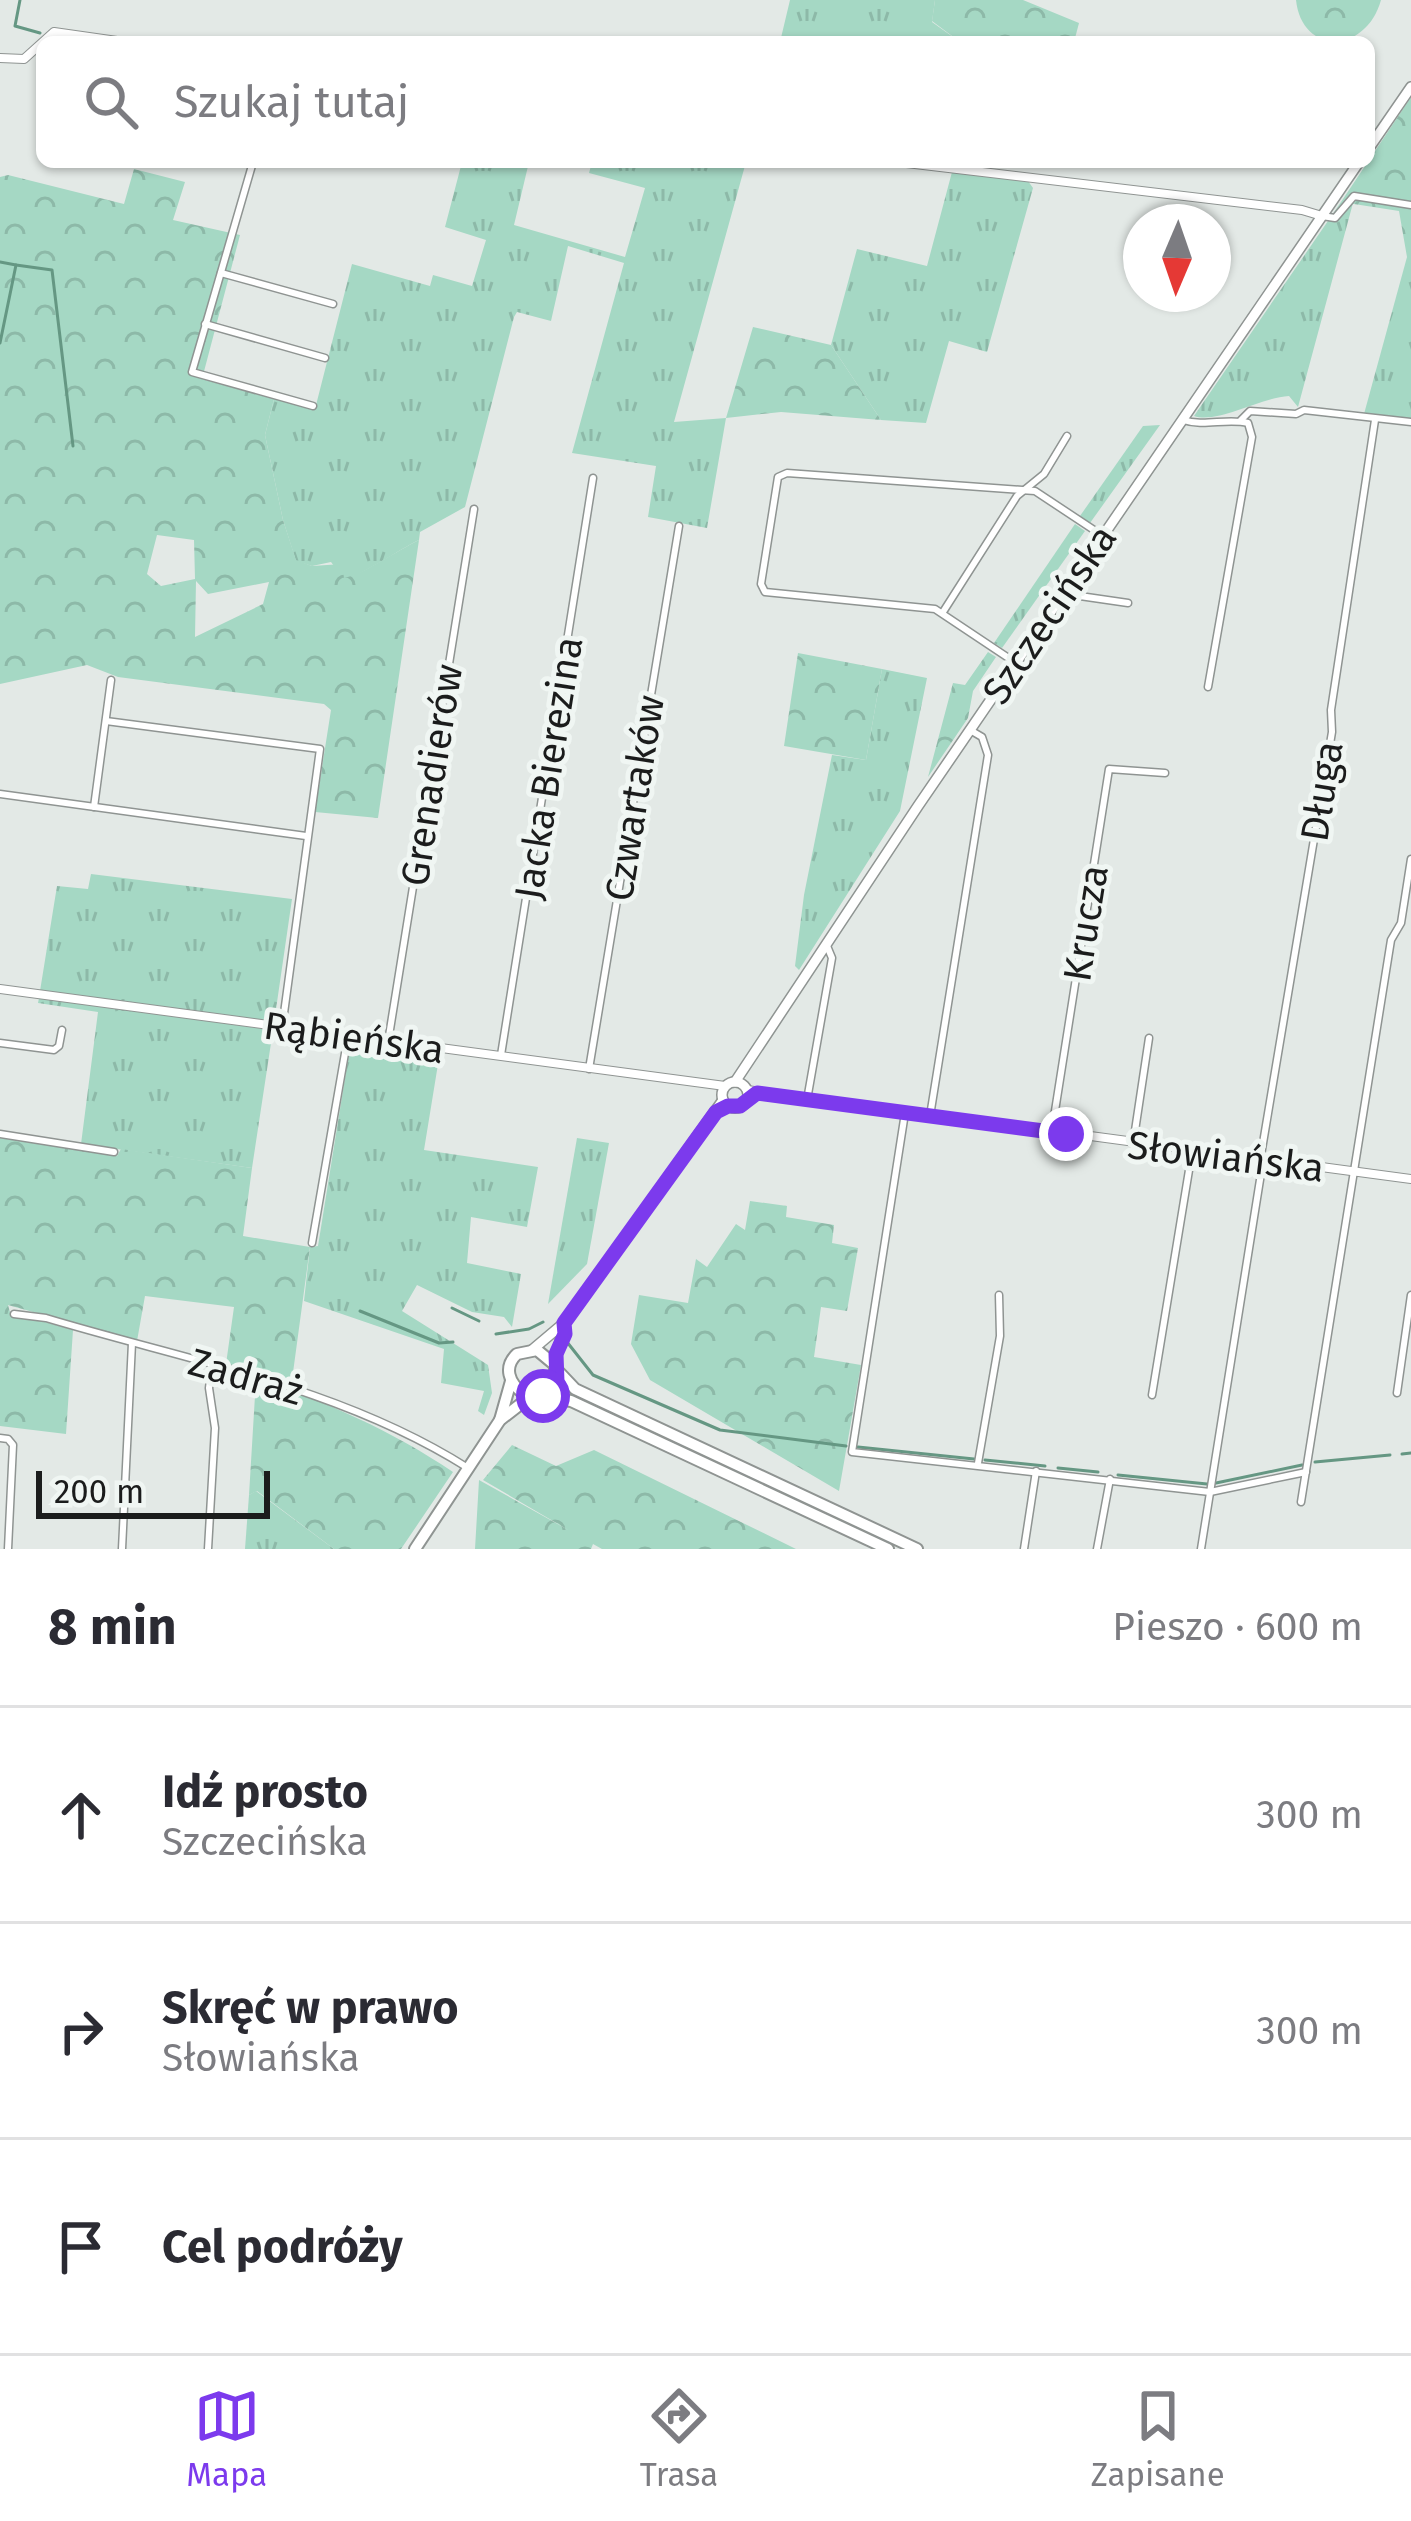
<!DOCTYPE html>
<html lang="pl">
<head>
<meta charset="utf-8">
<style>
	:root { --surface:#fff; --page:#f7f7f7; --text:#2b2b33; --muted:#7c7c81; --line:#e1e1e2; --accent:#7c3aed }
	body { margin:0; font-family:"Fira Sans",sans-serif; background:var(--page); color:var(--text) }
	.compass { position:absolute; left:1123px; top:204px; width:108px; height:108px; border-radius:50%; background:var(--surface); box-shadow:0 3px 9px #0004; rotate:182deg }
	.scale { position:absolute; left:36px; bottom:30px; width:234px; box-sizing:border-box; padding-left:12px; border:6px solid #1b1c1c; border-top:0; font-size:33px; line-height:42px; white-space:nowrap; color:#1b1c1c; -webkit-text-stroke:9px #f0f6f3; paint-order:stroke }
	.stop { position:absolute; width:36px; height:36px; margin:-27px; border:9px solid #7c3aed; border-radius:50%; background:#fff }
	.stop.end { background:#7c3aed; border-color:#fff; box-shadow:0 3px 12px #0008 }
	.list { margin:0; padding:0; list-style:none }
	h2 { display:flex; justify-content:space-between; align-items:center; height:156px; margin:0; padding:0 48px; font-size:51px }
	h2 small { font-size:39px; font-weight:400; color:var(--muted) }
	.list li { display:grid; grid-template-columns:78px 1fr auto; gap:36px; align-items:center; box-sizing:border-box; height:216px; padding:0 48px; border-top:3px solid var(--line) }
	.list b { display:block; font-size:45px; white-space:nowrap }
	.list p { margin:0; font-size:39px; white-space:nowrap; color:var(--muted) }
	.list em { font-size:39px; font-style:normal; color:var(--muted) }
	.icon { flex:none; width:66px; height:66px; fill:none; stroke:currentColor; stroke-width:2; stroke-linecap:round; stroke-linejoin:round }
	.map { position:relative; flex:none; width:1411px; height:1549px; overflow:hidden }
	.search { position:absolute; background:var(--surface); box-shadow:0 3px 9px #0004; left:36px; right:36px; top:36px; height:132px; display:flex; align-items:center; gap:30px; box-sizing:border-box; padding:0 42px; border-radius:18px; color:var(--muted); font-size:45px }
	.sheet { height:804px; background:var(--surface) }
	nav { display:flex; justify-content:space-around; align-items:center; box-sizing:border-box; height:168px; border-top:3px solid var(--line); background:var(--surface); font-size:33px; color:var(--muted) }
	nav a { display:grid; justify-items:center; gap:6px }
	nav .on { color:var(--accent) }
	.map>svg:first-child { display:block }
	.grass { fill:url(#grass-tufts) }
	.forest { fill:url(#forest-crowns); fill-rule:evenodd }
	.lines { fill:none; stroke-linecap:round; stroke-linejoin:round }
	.stream { stroke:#659783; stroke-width:3 }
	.minor-casing { stroke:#8f9492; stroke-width:9 }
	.tertiary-casing { stroke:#8f9492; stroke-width:10 }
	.secondary-casing { stroke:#8f9492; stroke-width:12 }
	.primary-casing { stroke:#8f9492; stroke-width:14 }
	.minor { stroke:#fff; stroke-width:6 }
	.tertiary { stroke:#fff; stroke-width:8 }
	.secondary { stroke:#fff; stroke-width:9 }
	.primary { stroke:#fff; stroke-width:10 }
	.route { stroke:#7c3aed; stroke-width:15 }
	.labels { text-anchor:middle; stroke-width:10; stroke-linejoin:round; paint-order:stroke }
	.street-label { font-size:39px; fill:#1b1c1c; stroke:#f0f6f3 }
</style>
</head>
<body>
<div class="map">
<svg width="1411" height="1549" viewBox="0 0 1411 1549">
	<defs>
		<pattern id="grass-tufts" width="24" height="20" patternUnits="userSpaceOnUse" patternTransform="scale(3)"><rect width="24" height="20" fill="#a5d8c4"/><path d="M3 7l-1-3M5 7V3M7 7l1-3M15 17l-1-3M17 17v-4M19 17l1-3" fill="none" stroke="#8db9a8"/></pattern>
		<pattern id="forest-crowns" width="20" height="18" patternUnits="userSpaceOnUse" patternTransform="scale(3)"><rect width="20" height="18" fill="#a5d8c4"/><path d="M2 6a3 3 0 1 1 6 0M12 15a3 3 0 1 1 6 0" fill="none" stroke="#8db9a8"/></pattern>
	</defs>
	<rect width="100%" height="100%" fill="#e3e9e6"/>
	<!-- grass -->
	<g class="grass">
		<path d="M790,0H935L932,22L960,42H780Z"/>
		<path d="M462,162H529L514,225L625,257L645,188L589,173L592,162H746L674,422L726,418L707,528L648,517L656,466L572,453L624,263L568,246L551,321L517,312L514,317L465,507L420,532L419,540C398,550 365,574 344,579L331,562L312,566L296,561L283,520L265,435L274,399L315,409L352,264L430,286L433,275L472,286L486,240L445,227Z"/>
		<path d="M952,172L1028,181L1033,188L987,352L949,341L926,423L881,420L831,345L857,249L927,266Z"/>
		<path d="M1341,202L1353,203L1298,407L1289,396C1259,398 1218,424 1194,416Z"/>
		<path d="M1407,257H1411V419L1364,414Z"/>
		<path d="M1160,425L1090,523L1080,516L1143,426Z"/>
		<path d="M1075,524L1085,531L1002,648L994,643Z"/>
		<path d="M882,669L927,678L900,811L799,970L795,966L804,895L832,755L866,760Z"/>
		<path d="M91,874L292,899L274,1023L40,991L57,886L88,889Z"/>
		<path d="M39,998L273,1030L252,1168L81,1144L98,1012L38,1003Z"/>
		<path d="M350,1047L439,1058L424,1150L538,1167L527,1227L471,1217L467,1263L521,1274L512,1327L504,1317L472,1312L417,1285L402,1311L488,1365L492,1393L484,1415L478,1411L484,1391L441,1383L444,1349L304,1301L310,1247L318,1246Z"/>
		<path d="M577,1138L609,1143L587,1264L548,1304Z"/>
		<path d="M256,1491L334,1549H245L249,1495Z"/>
	</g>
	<!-- forest -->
	<g class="forest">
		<path d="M935,0H1023L1079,23L1074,42H960L932,21Z"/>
		<path d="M1296,0H1381C1366,54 1302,56 1296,0Z"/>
		<path d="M1411,97V257H1407L1399,211L1341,202Z"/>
		<path d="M134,169L185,182L173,220L240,235L202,379L274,399L265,435L283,520L296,560L312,566L342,564L344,578C364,574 398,550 419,540L378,818L315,812L331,710L324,704L118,677L87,665L0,684V177L8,175L124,204ZM157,535L194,540L195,579L161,586L147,574ZM196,581L208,594L269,582L263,604L195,637Z"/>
		<path d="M753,327L831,345L881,420L781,412L726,418Z"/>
		<path d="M988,652L996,657L973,691L968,718L928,777L953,683L965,685Z"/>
		<path d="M798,653L882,669L866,760L784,746Z"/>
		<path d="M0,1138L117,1156L121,1149L252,1168L243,1236L310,1247L292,1380L226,1364L234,1307L145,1296L137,1341L8,1305L10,1312L73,1330L66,1434L0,1426Z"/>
		<path d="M750,1201L787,1206L786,1217L834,1225L832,1243L858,1248L847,1311L821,1307L814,1357L861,1365L839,1491L650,1380L631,1344L639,1295L688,1303L696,1259L707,1267L736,1224L745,1230Z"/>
		<path d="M256,1379C324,1400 394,1432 453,1472L401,1549H334L257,1491L249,1495Z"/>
		<path d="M512,1445L556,1466L594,1450L796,1549H602L593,1544L591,1549H475L479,1480L570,1531L483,1480Z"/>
	</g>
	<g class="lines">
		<!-- stream -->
		<g class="stream">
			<path d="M20,0L15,26L40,33"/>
			<path d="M0,262L16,265L0,343"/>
			<path d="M16,265L52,270L73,446"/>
			<path d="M452,1308L479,1321"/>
			<path d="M360,1311L439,1343L453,1342"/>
			<path d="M496,1334L529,1329L543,1322"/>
			<path d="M567,1342L593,1375L720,1430L846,1446"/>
			<path d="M858,1447L974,1459"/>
			<path d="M1402,1454L1411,1453"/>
			<path d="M985,1460L1045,1466"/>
			<path d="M1315,1462L1390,1455"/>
			<path d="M1058,1468L1098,1472"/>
			<path d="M1118,1475L1207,1484"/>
			<path d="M1216,1483L1302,1465"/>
		</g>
		<defs>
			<g id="minor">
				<path d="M253,162L192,372L313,406"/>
				<path d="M1322,216L1335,218L1354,196L1411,205"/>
				<path d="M221,273L333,304"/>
				<path d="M205,324L325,358"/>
				<path d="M1183,420C1204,427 1226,418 1248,423L1252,437L1208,687"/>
				<path d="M1241,420L1250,411L1296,414L1304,410L1411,422"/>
				<path d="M1066,594L1128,603"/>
				<path d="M943,612L1017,496L1044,474L1067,436"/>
				<path d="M1016,663L935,609L765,592L761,584L778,477L787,473L1035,491L1103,536"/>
				<path d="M106,721L320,749L282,1028"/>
				<path d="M0,794L306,836"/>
				<path d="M94,807L111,680"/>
				<path d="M388,1042L474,509"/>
				<path d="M0,1043L54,1050L59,1046L62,1030"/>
				<path d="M501,1055L593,478"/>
				<path d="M589,1069L679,526"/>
				<path d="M807,1100L832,958L827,946"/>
				<path d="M905,1113L852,1452L1210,1492L1306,1472"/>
				<path d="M930,1116L988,755L982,737L970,730"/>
				<path d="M1052,1130L1109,769L1165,773"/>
				<path d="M0,1134L114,1152"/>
				<path d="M1133,1144L1149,1038"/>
				<path d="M1260,1161L1332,732L1331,710L1375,420"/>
				<path d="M312,1243L348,1036"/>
				<path d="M14,1314L46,1318C189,1361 340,1387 468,1468"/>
				<path d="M1397,1393L1411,1295"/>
				<path d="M1152,1395L1192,1152"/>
				<path d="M0,1438L8,1439L13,1445L8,1549"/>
				<path d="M978,1463L1000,1336L999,1295"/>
				<path d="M1301,1502L1391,940L1401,923L1411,859"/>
				<path d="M122,1549L132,1343"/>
				<path d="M208,1549L215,1428L209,1388L212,1365"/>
				<path d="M1024,1549L1036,1471"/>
				<path d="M1097,1549L1110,1479"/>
				<path d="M1201,1549L1263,1161"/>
			</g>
			<g id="tertiary">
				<path d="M0,58L24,59L54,32L124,42"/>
				<path d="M898,162L1302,210L1322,216"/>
				<path d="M0,989L725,1086"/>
				<path d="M747,1090L1411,1179"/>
			</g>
			<g id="secondary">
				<path d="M1369,148L1411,87"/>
				<path d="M735,1082L918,806L1359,162"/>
				<circle cx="735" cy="1095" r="13"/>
				<path d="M532,1350L564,1323L723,1100"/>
				<path d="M555,1365L564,1323"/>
			</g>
			<g id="primary">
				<path d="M557,1370L575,1389L917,1549"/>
				<path d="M543,1396L555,1387V1365L537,1350L517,1354C503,1367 509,1383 523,1393L571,1401L888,1549"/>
				<path d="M500,1420L511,1381"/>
				<path d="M415,1549L500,1420L531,1396"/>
			</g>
		</defs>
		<!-- minor casing -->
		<use href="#minor" class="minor-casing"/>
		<!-- tertiary casing -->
		<use href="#tertiary" class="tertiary-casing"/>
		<!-- secondary casing -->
		<use href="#secondary" class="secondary-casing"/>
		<!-- primary casing -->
		<use href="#primary" class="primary-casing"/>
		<!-- minor -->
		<use href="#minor" class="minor"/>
		<!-- tertiary -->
		<use href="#tertiary" class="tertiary"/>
		<!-- secondary -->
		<use href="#secondary" class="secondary"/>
		<!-- primary -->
		<use href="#primary" class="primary"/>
	</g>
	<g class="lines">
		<!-- route -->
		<path class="route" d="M543,1396L557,1382L556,1354L565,1334L564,1323L716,1112L728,1106H740L757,1093L1066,1134"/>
	</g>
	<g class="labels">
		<!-- street labels -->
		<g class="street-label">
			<text transform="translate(1049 614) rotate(-56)" y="14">Szczecińska</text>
			<text transform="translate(548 768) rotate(-81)" y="14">Jacka Bierezina</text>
			<text transform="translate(431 775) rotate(-81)" y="14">Grenadierów</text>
			<text transform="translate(1321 791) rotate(-81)" y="14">Długa</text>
			<text transform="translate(634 798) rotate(-81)" y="14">Czwartaków</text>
			<text transform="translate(1085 923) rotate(-81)" y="14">Krucza</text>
			<text transform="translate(354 1037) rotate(8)" y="14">Rąbieńska</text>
			<text transform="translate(1226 1156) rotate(7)" y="14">Słowiańska</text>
			<text transform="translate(246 1376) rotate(16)" y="14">Zadraż</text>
		</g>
	</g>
</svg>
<svg class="compass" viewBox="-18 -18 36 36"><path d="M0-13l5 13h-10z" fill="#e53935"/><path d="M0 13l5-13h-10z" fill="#7c7c81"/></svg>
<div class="scale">200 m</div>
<div class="stop" style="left:543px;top:1396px"></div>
<div class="stop end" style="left:1066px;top:1134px"></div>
<div class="search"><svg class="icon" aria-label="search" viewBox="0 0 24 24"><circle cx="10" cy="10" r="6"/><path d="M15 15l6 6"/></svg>Szukaj tutaj</div>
</div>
<section class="sheet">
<h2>8 min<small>Pieszo · 600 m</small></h2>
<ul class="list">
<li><svg class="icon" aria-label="ahead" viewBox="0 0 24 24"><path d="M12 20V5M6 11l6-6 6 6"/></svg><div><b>Idź prosto</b><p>Szczecińska</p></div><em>300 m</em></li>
<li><svg class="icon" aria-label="right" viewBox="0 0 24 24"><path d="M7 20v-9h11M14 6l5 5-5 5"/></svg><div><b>Skręć w prawo</b><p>Słowiańska</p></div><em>300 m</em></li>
<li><svg class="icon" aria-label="arrive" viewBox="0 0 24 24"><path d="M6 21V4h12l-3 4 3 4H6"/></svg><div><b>Cel podróży</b></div></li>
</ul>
</section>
<nav>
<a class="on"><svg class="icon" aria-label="map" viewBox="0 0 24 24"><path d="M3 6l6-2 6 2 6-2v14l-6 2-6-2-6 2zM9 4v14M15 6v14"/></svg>Mapa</a>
<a><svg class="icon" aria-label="directions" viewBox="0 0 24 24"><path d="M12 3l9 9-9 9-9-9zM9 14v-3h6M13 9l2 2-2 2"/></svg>Trasa</a>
<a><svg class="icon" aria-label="saved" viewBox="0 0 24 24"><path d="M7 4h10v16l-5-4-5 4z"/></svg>Zapisane</a>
</nav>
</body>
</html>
